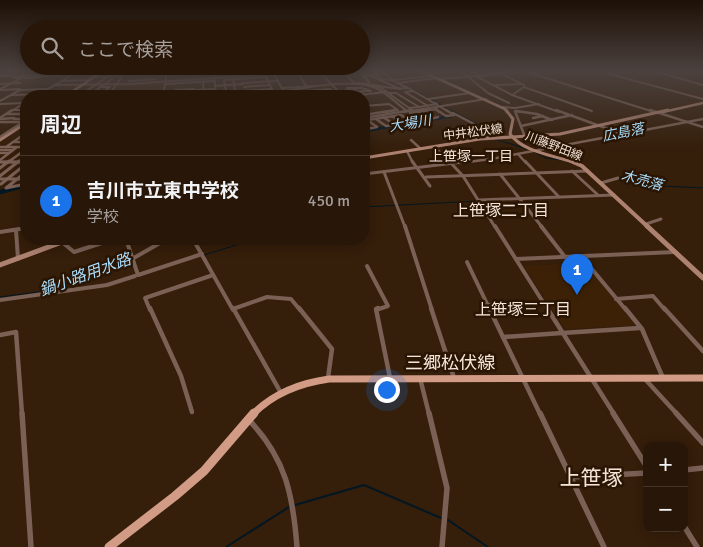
<!DOCTYPE html>
<html lang="ja">
<head>
<meta charset="utf-8">
<style>
	:root { --surface:#281608; --page:#342316; --text:#f1f3f6; --muted:#a59f9c; --line:#443529; --accent:#1a73e8 }
	body { margin:0; font-family:Signika,"Noto Sans JP",sans-serif; background:var(--page); color:var(--text) }
	.controls { position:absolute; right:15px; bottom:15px; display:grid; overflow:hidden; border-radius:10px; box-shadow:0 2px 12px #0003 }
	.controls button { width:45px; height:45px; display:grid; place-items:center; padding:0; border:0; border-bottom:1px solid var(--line); background:var(--surface); color:var(--text); font:25px sans-serif }
	.you { position:absolute; left:386px; top:389px; width:18px; height:18px; margin:-12px; border:4px solid #fff; border-radius:50%; background:#1a73e8; box-shadow:0 0 0 8px #1a73e833 }
	.badge { display:grid; place-items:center; width:32px; height:32px; border-radius:50%; background:var(--accent); color:#fff; font-size:16px; font-weight:700 }
	.pin { position:absolute; translate:-50% -41px; filter:drop-shadow(0 1px 2px #0008) }
	.pin::after { content:''; position:absolute; top:26px; width:18px; height:15px; background:inherit; clip-path:polygon(0 0,100% 0,50% 100%) }
	.list { margin:0; padding:0; list-style:none }
	h2 { display:flex; justify-content:space-between; align-items:center; height:65px; margin:0; padding:0 20px; font-size:21px }
	h2 small { font-size:16px; font-weight:400; color:var(--muted) }
	.list li { display:grid; grid-template-columns:32px 1fr auto; gap:15px; align-items:center; box-sizing:border-box; height:90px; padding:0 20px; border-top:1px solid var(--line) }
	.list b { display:block; font-size:19px; white-space:nowrap }
	.list p { margin:0; font-size:16px; white-space:nowrap; color:var(--muted) }
	.list em { font-size:16px; font-style:normal; color:var(--muted) }
	.icon { flex:none; width:28px; height:28px; fill:none; stroke:currentColor; stroke-width:2; stroke-linecap:round; stroke-linejoin:round }
	.map { position:relative; flex:none; width:703px; height:547px; overflow:hidden }
	.search { position:absolute; background:var(--surface); box-shadow:0 2px 12px #0003; left:20px; top:20px; width:350px; height:55px; display:flex; align-items:center; gap:12px; box-sizing:border-box; padding:0 18px; border-radius:28px; color:var(--muted); font-size:19px }
	.panel { position:absolute; background:var(--surface); box-shadow:0 2px 12px #0003; left:20px; top:90px; width:350px; height:155px; border-radius:20px }
	.map>svg:first-child { display:block }
	.built { fill:#3d2107 }
	.lines { fill:none; stroke-linecap:round; stroke-linejoin:round }
	.stream-far1 { stroke:#031722; stroke-width:1 }
	.stream { stroke:#031722; stroke-width:2 }
	.river-far1 { stroke:#031722; stroke-width:3 }
	.river { stroke:#031722; stroke-width:4.5 }
	.minor-far5 { stroke:#7a6055; stroke-width:2 }
	.minor-far4 { stroke:#7a6055; stroke-width:2.5 }
	.minor-far3 { stroke:#7a6055; stroke-width:3 }
	.minor-far2 { stroke:#7a6055; stroke-width:4 }
	.minor-far1 { stroke:#7a6055; stroke-width:4.5 }
	.minor { stroke:#7a6055; stroke-width:5.5 }
	.tertiary-far1 { stroke:#7a6055; stroke-width:2 }
	.tertiary { stroke:#7a6055; stroke-width:2.5 }
	.secondary-far3 { stroke:#ac8170; stroke-width:2.5 }
	.secondary-far2 { stroke:#ac8170; stroke-width:3 }
	.secondary-far1 { stroke:#ac8170; stroke-width:4 }
	.secondary { stroke:#ac8170; stroke-width:5 }
	.primary-far1 { stroke:#d29b85; stroke-width:7 }
	.primary { stroke:#d29b85; stroke-width:9 }
	.labels { text-anchor:middle; stroke-width:5; stroke-linejoin:round; paint-order:stroke }
	.far-street-label { font-size:12px; fill:#f5e5d9; stroke:#2a1402 }
	.far-water-label { font-size:14px; font-style:italic; fill:#a9ddfd; stroke:#2a1402 }
	.far-neighbourhood-label { font-size:14px; fill:#f5e5d9; stroke:#2a1402 }
	.neighbourhood-label { font-size:16px; fill:#f5e5d9; stroke:#2a1402 }
	.water-label { font-size:16px; font-style:italic; fill:#a9ddfd; stroke:#2a1402 }
	.near-street-label { font-size:18px; fill:#f5e5d9; stroke:#2a1402 }
	.near-quarter-label { font-size:21px; fill:#f5e5d9; stroke:#2a1402 }
</style>
</head>
<body>
<div class="map">
<svg width="703" height="547" viewBox="0 0 703 547">
	<rect width="100%" height="100%" fill="#351e0a"/>
	<!-- built -->
	<g class="built">
		<path d="M164,82L161,96H110L118,85Z"/>
		<path d="M585,263L635,325L565,329L524,266Z"/>
	</g>
	<g class="lines">
		<!-- stream-far1 -->
		<g class="stream-far1">
			<path d="M381,71L393,79"/>
			<path d="M397,81L442,105"/>
			<path d="M445,107L479,125L484,131"/>
			<path d="M495,139L527,149"/>
			<path d="M544,147L565,144"/>
			<path d="M535,152L546,158L561,160"/>
			<path d="M623,176L663,186L703,188"/>
			<path d="M364,207L478,201"/>
			<path d="M204,255L256,239"/>
			<path d="M0,297L38,292L130,259"/>
		</g>
		<!-- stream -->
		<g class="stream">
			<path d="M295,505L364,485L441,518"/>
			<path d="M448,520L488,547"/>
			<path d="M226,547L289,507"/>
		</g>
		<!-- river-far1 -->
		<path class="river-far1" d="M364,131L452,116"/>
		<!-- river -->
		<path class="river" d="M0,192L26,185"/>
		<!-- minor-far5 -->
		<g class="minor-far5">
			<path d="M319,71L338,91L348,96"/>
			<path d="M343,71L354,83"/>
			<path d="M379,71L392,79"/>
			<path d="M461,71L488,93L509,103"/>
			<path d="M471,71L479,76"/>
			<path d="M483,71H489"/>
			<path d="M496,71L524,85V87L512,95"/>
			<path d="M524,71L654,112"/>
			<path d="M653,71L703,85"/>
			<path d="M297,72L307,87"/>
			<path d="M167,73L181,71"/>
			<path d="M121,74L167,72"/>
			<path d="M369,75L400,89"/>
			<path d="M3,76L72,75"/>
			<path d="M476,76L512,95L559,112"/>
			<path d="M0,77L13,71"/>
			<path d="M97,77L121,76"/>
			<path d="M13,78H30"/>
			<path d="M32,78L45,76"/>
			<path d="M233,79L236,96"/>
			<path d="M438,79L490,75L511,71"/>
			<path d="M393,80L432,76"/>
			<path d="M62,81L88,80"/>
			<path d="M86,81L101,71"/>
			<path d="M129,81L156,79"/>
			<path d="M203,81L204,96"/>
			<path d="M369,82L363,76L379,74"/>
			<path d="M243,83L278,81"/>
			<path d="M354,83C374,82 387,91 407,88L392,80L382,79L376,75"/>
			<path d="M398,83L437,78"/>
			<path d="M0,84L20,83"/>
			<path d="M165,84L214,81"/>
			<path d="M364,84L380,87L387,92"/>
			<path d="M495,85L521,84"/>
			<path d="M215,86L243,84"/>
			<path d="M405,86L449,112"/>
			<path d="M244,87L270,85"/>
			<path d="M524,87L592,111"/>
			<path d="M282,88L314,86"/>
			<path d="M0,89L35,71"/>
			<path d="M0,90L20,89"/>
			<path d="M175,90L194,89"/>
			<path d="M194,90L215,89"/>
			<path d="M349,90L347,88H362L371,91H361"/>
			<path d="M413,91L405,92L428,106"/>
			<path d="M227,92L272,89"/>
			<path d="M327,92L355,90L364,94"/>
			<path d="M164,93L175,92"/>
			<path d="M388,93H396L419,107L409,108Z"/>
			<path d="M175,94L194,92"/>
			<path d="M12,95L50,94L53,92H44"/>
			<path d="M79,96L116,71"/>
			<path d="M88,96L112,79"/>
			<path d="M98,96L110,87H100"/>
			<path d="M108,96L121,78V71"/>
			<path d="M163,96L167,71"/>
			<path d="M227,96L224,80L266,77L275,96"/>
			<path d="M288,96L320,94"/>
			<path d="M296,96L294,92L330,89L341,96"/>
			<path d="M322,96L330,95"/>
			<path d="M352,96L385,92"/>
			<path d="M428,99L470,93"/>
			<path d="M0,101L20,90L47,89"/>
			<path d="M0,104L24,103"/>
			<path d="M364,106L389,104L398,110L386,112"/>
			<path d="M419,107L437,104L435,103"/>
			<path d="M502,107L515,108L539,104"/>
			<path d="M435,109L439,112"/>
			<path d="M14,110H26"/>
			<path d="M516,111L521,112"/>
			<path d="M418,112L437,109"/>
		</g>
		<!-- minor-far4 -->
		<g class="minor-far4">
			<path d="M437,110L446,116L454,115L446,110"/>
			<path d="M556,110L622,134"/>
			<path d="M650,110L703,127"/>
			<path d="M515,111L525,137"/>
			<path d="M516,111L537,114L552,120"/>
			<path d="M419,112L430,119L438,117"/>
			<path d="M453,113L476,125L490,138"/>
			<path d="M6,114H25"/>
			<path d="M364,115L395,110"/>
			<path d="M392,116L404,123L420,120"/>
			<path d="M533,118L543,116"/>
			<path d="M0,119L14,118"/>
			<path d="M14,119H26"/>
			<path d="M376,119L386,126L395,125L383,117"/>
			<path d="M420,120L410,113L427,110"/>
			<path d="M0,122H23"/>
			<path d="M521,126L572,115"/>
			<path d="M364,127L367,129L377,127L367,120L401,115L412,122"/>
			<path d="M0,137L26,120"/>
			<path d="M411,140L421,149"/>
			<path d="M14,142H26"/>
			<path d="M6,147L26,133"/>
			<path d="M435,147L450,163"/>
			<path d="M0,150H13"/>
			<path d="M407,151L413,163"/>
			<path d="M0,153H9"/>
			<path d="M518,154L526,163"/>
			<path d="M0,162H26"/>
			<path d="M7,163L26,149"/>
			<path d="M17,163L26,156"/>
			<path d="M460,163L491,159L703,119"/>
		</g>
		<!-- minor-far3 -->
		<g class="minor-far3">
			<path d="M412,161L430,186"/>
			<path d="M449,161L463,176L495,227"/>
			<path d="M525,161L559,197"/>
			<path d="M0,162H26"/>
			<path d="M0,168L9,161"/>
			<path d="M572,171L598,195"/>
			<path d="M26,172L6,188L26,184"/>
			<path d="M384,172L405,227"/>
			<path d="M364,174L471,161"/>
			<path d="M500,174L542,227"/>
			<path d="M0,176L19,161"/>
			<path d="M426,177L588,171"/>
			<path d="M0,179H26"/>
			<path d="M601,183L618,178"/>
			<path d="M1,184L26,164"/>
			<path d="M479,200L614,195"/>
			<path d="M646,224L661,219"/>
		</g>
		<!-- minor-far2 -->
		<g class="minor-far2">
			<path d="M405,226L432,310"/>
			<path d="M495,226L548,310"/>
			<path d="M541,226L565,257"/>
			<path d="M16,230L18,259"/>
			<path d="M0,232L26,228"/>
			<path d="M126,239L138,275L202,254"/>
			<path d="M193,239L233,310"/>
			<path d="M62,242L74,252L114,239"/>
			<path d="M581,256L626,310"/>
			<path d="M132,259L167,239"/>
			<path d="M516,259L675,252"/>
			<path d="M467,262L490,310"/>
			<path d="M367,266L388,306L376,310"/>
			<path d="M616,299L653,296L665,310"/>
			<path d="M0,300L107,285L135,276"/>
			<path d="M488,305L543,303"/>
			<path d="M233,309L267,297L291,299L300,310"/>
			<path d="M150,310L145,298L213,275"/>
		</g>
		<!-- minor-far1 -->
		<g class="minor-far1">
			<path d="M150,308L181,376L192,412"/>
			<path d="M233,308L281,393"/>
			<path d="M299,308L332,349L328,378"/>
			<path d="M378,308L376,309L390,378"/>
			<path d="M431,308L454,378"/>
			<path d="M489,308L540,414"/>
			<path d="M547,308L614,414"/>
			<path d="M625,308L642,329L663,378"/>
			<path d="M664,308L703,351"/>
			<path d="M562,333L640,328"/>
			<path d="M0,335L16,332L22,414"/>
			<path d="M503,337L562,333"/>
			<path d="M420,378L429,414"/>
			<path d="M644,378L677,414"/>
		</g>
		<!-- minor -->
		<g class="minor">
			<path d="M22,413L31,547"/>
			<path d="M429,413L447,488L442,547"/>
			<path d="M540,413L604,547"/>
			<path d="M613,413L647,467"/>
			<path d="M676,413L703,443"/>
			<path d="M249,420C286,459 293,495 297,547"/>
			<path d="M684,470L703,468"/>
			<path d="M571,477L647,473"/>
			<path d="M684,526L697,547"/>
		</g>
		<!-- tertiary-far1 -->
		<g class="tertiary-far1">
			<path d="M214,71L216,96"/>
			<path d="M598,71L703,99"/>
			<path d="M273,72L286,96"/>
			<path d="M0,75H3"/>
			<path d="M55,85L128,84L317,71"/>
			<path d="M283,91C309,88 352,78 376,88C387,93 397,104 407,111"/>
			<path d="M36,96L79,71"/>
			<path d="M10,112L26,102"/>
			<path d="M404,112L486,99"/>
		</g>
		<!-- tertiary -->
		<g class="tertiary">
			<path d="M0,118L12,110"/>
			<path d="M364,118L412,110"/>
			<path d="M0,147H26"/>
			<path d="M0,160L17,147"/>
		</g>
		<!-- secondary-far3 -->
		<g class="secondary-far3">
			<path d="M421,71L505,109L507,112"/>
			<path d="M65,96L104,71"/>
			<path d="M663,112L703,103"/>
		</g>
		<!-- secondary-far2 -->
		<g class="secondary-far2">
			<path d="M506,110L513,119L510,134C524,153 554,155 575,163"/>
			<path d="M0,140L26,123"/>
			<path d="M364,158L480,139L560,134L668,110"/>
		</g>
		<!-- secondary-far1 -->
		<path class="secondary-far1" d="M571,161L582,166L648,227"/>
		<!-- secondary -->
		<g class="secondary">
			<path d="M647,226L703,278"/>
			<path d="M0,265L70,239"/>
		</g>
		<!-- primary-far1 -->
		<path class="primary-far1" d="M253,414C274,393 300,383 329,379L703,378"/>
		<!-- primary -->
		<path class="primary" d="M109,547L175,496L204,471L254,413"/>
	</g>
	<!-- sky -->
	<linearGradient id="sky" x2="0" y2="1"><stop stop-color="#1d1006"/><stop offset="0.48" stop-color="#4b413e"/><stop offset="1" stop-color="#4b413e" stop-opacity="0"/></linearGradient>
	<rect width="703" height="148" fill="url(#sky)"/>
	<g class="labels">
		<!-- far-street labels -->
		<g class="far-street-label">
			<text transform="translate(473 132) rotate(-7)" y="4">中井松伏線</text>
			<text transform="translate(554 146) rotate(21)" y="4">川藤野田線</text>
		</g>
		<!-- far-water labels -->
		<g class="far-water-label">
			<text transform="translate(410 123) rotate(-9)" y="5">大場川</text>
			<text transform="translate(623 132) rotate(-11)" y="5">広島落</text>
			<text transform="translate(642 180) rotate(15)" y="5">木売落</text>
		</g>
		<!-- far-neighbourhood labels -->
		<g class="far-neighbourhood-label">
			<text x="471" y="161">上笹塚一丁目</text>
		</g>
		<!-- neighbourhood labels -->
		<g class="neighbourhood-label">
			<text x="501" y="216">上笹塚二丁目</text>
			<text x="523" y="315">上笹塚三丁目</text>
		</g>
		<!-- water labels -->
		<g class="water-label">
			<text transform="translate(85 274) rotate(-20)" y="6">鍋小路用水路</text>
		</g>
		<!-- near-street labels -->
		<g class="near-street-label">
			<text x="450" y="369">三郷松伏線</text>
		</g>
		<!-- near-quarter labels -->
		<g class="near-quarter-label">
			<text x="591" y="485">上笹塚</text>
		</g>
	</g>
</svg>
<div class="controls">
<button>+</button>
<button>−</button>
</div>
<div class="you"></div>
<div class="pin badge" style="left:577px;top:295px">1</div>
<div class="search"><svg class="icon" aria-label="search" viewBox="0 0 24 24"><circle cx="10" cy="10" r="6"/><path d="M15 15l6 6"/></svg>ここで検索</div>
<section class="panel">
<h2>周辺<small></small></h2>
<ul class="list">
<li><span class="badge">1</span><div><b>吉川市立東中学校</b><p>学校</p></div><em>450 m</em></li>
</ul>
</section>
</div>
</body>
</html>
